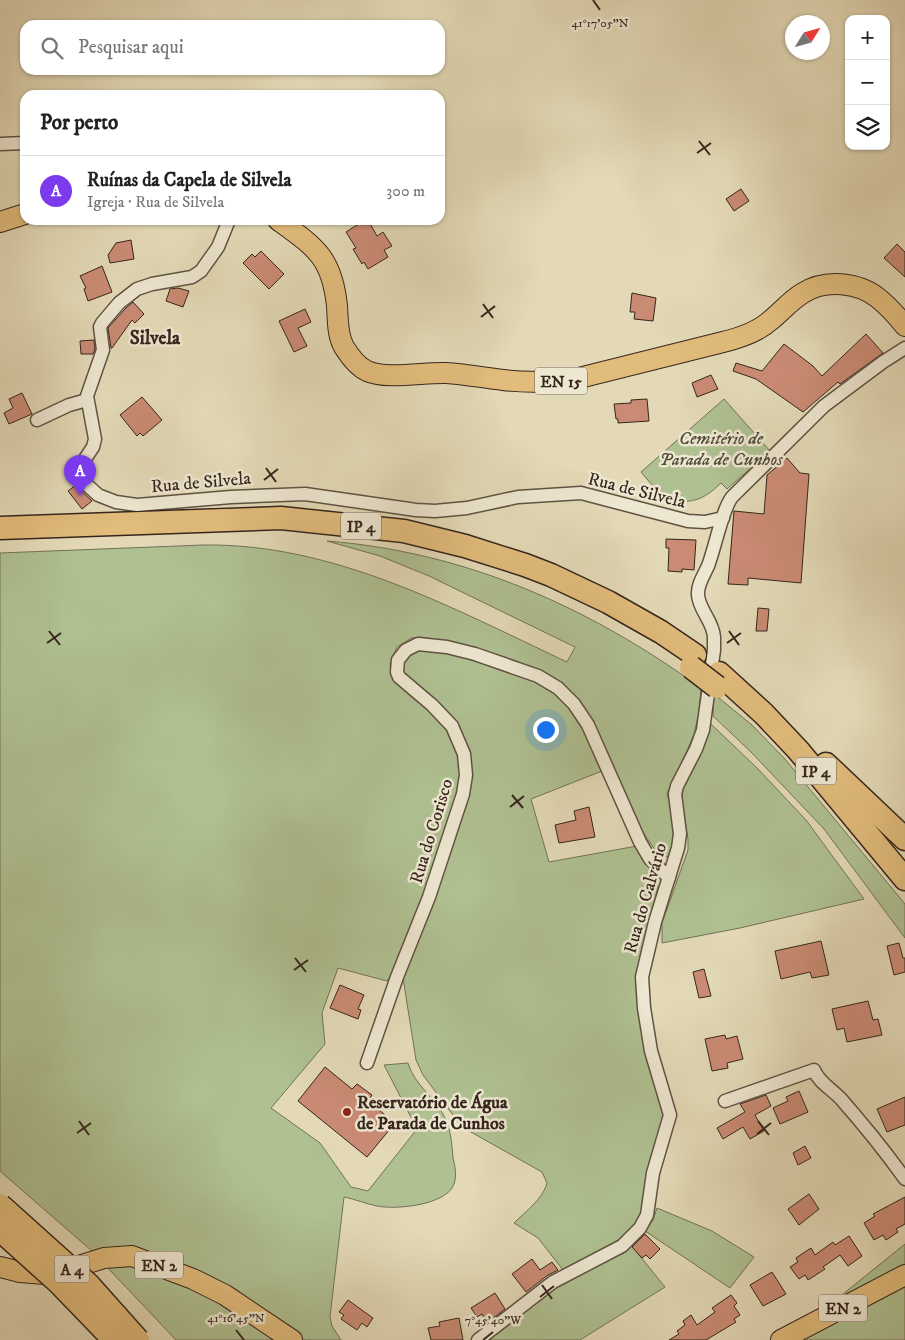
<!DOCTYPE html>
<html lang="pt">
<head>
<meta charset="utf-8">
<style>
	:root { --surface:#fff; --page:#f6f6f6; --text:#222; --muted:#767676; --line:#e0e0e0; --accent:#7c3aed }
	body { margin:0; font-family:"IM FELL DW Pica",serif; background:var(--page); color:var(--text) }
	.controls { position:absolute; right:15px; top:15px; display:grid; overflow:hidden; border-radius:10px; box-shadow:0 1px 4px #0004 }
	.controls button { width:45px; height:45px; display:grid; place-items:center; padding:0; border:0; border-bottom:1px solid var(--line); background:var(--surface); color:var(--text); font:25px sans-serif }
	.compass { position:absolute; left:785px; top:15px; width:45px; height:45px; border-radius:50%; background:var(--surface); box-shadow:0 1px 4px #0004; rotate:53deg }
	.you { position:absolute; left:545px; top:729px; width:18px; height:18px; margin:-12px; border:4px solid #fff; border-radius:50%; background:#1a73e8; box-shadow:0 0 0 8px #1a73e833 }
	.badge { display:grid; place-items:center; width:32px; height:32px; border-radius:50%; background:var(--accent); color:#fff; font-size:16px; font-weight:700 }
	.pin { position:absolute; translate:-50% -41px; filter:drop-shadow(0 1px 2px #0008) }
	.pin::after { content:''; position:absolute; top:26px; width:18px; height:15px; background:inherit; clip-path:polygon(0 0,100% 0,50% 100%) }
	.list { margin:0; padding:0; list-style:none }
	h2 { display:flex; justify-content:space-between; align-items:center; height:65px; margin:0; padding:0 20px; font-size:21px }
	h2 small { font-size:16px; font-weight:400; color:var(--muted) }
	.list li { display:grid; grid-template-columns:32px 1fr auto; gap:15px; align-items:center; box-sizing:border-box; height:70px; padding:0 20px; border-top:1px solid var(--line) }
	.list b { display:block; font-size:19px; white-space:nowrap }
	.list p { margin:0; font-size:16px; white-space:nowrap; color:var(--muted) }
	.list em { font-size:16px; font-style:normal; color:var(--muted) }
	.icon { flex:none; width:28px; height:28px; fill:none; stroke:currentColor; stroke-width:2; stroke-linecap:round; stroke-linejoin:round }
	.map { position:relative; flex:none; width:905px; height:1340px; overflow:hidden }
	.search { position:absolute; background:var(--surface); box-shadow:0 1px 4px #0004; left:20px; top:20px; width:425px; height:55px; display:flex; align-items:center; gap:12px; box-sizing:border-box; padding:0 18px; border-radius:15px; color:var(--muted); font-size:19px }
	.panel { position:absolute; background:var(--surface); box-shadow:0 1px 4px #0004; left:20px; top:90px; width:425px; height:135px; border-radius:15px }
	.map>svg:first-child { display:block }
	.green { fill:#afc091; stroke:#727257 }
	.building { fill:#ca8b74; stroke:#35251d }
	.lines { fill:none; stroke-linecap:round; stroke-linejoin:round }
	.street-casing { stroke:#605243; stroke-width:15 }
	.primary-casing { stroke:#35251d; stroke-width:22 }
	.highway-casing { stroke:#35251d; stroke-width:25 }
	.street { stroke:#ede6d0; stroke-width:12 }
	.primary { stroke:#e2bc7b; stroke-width:20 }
	.highway { stroke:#e2bc7b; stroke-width:22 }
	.highway-bridge-casing { stroke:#35251d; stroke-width:25; stroke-linecap:butt }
	.highway-bridge { stroke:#e2bc7b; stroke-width:22 }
	.ticks { fill:none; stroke:#35251d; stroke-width:2 }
	.poi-dot { fill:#8f2418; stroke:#ede6d0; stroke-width:2 }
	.labels { text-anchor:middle; stroke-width:5; stroke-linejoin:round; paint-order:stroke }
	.shield { fill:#ede6d0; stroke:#6c5f53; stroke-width:1 }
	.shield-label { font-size:16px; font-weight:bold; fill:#35251d }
	.park-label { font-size:18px; font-style:italic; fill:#544c3a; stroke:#ede6d0 }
	.street-label { font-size:18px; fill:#35251d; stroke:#ede6d0 }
	.poi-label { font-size:18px; font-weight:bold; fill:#35251d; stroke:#ede6d0; text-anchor:start }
	.neighbourhood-label { font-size:19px; font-weight:bold; fill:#35251d; stroke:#ede6d0 }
	.ticks-label { font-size:12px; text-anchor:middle; fill:#35251d; stroke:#ede6d0; stroke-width:5; stroke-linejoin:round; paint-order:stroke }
</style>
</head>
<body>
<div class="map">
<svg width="905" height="1340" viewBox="0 0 905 1340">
	<rect width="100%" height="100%" fill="#e3d9b6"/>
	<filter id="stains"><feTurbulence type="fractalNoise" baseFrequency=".004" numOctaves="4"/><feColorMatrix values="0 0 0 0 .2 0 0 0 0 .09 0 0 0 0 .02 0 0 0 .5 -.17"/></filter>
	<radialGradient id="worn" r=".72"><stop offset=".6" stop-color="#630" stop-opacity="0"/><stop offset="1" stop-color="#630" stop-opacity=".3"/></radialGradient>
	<!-- green -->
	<g class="green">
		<path d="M724,399L770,451L727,489L721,483C706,497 697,503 675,501L670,506L641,472Z"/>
		<path d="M327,541C466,552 589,607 701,688L699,712L694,734L684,758L667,793L675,828L676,840L669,856L665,857L657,853L641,829L593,725L527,666L505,657L450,642L421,637L411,638L397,647L390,664L391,672L395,680L401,688L430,712L444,726L450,735L458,757L460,778L457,793L427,889L395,968L387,981L338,968L322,1013L325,1044L271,1108L320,1143L351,1187L368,1191L417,1129L384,1065L408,1063C414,1085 437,1099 446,1120C451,1132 452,1145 453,1158C455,1166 457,1176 454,1184C447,1205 396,1210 377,1206C366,1204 355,1199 344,1197L330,1317L332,1326L341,1340H305L287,1328L103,1249L92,1251L0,1171V553L203,545C334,543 452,608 567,662L575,647L429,576L380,556Z"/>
		<path d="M418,650L446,652L542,683L563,698L579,721L602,771L531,799L549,862L637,846L654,872L658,885L652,917L642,955L666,1111L641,1221L619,1241L563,1270L538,1238L514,1223C525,1212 543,1199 547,1183L542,1172L462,1127L423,1075L416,1060L403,978L452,849L470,791L472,772L466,743L458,724L445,709L404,674L402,670L405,659Z"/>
		<path d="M714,694L752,725L784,758L905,904V938L824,829L751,752L713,716Z"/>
		<path d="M711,724L757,768L806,820L864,899L740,928L662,943V923L688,850V839L682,802L683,789L699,758Z"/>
		<path d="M657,1208L712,1231L754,1257L730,1288L645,1231L653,1220Z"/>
		<path d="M905,1244V1340H782L811,1320Z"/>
		<path d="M631,1245L665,1287L580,1340H486L554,1285Z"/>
		<path d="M124,1262L185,1281L278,1340H176L104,1264Z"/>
	</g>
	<!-- building -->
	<g class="building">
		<path d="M741,189L749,201L734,211L726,199Z"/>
		<path d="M365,220H368L377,236L383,232L392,246L384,250L388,257L368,269L364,262L362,264L353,249L356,248L346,232Z"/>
		<path d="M131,240L134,259L110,263L108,255L116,243Z"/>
		<path d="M897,244L905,252V277L884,258Z"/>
		<path d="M261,251L284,274L269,289L243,263L252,254L255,257Z"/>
		<path d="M102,266L112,292L88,301L84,289L86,288L80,276Z"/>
		<path d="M178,288L189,291L183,307L166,301L170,289Z"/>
		<path d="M632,293L656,298L653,321L634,319L635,312H630Z"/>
		<path d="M133,302L144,314L135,323L132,320L112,348H111L108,328L125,309Z"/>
		<path d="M305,309L311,322L298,328L307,346L294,352L279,321Z"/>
		<path d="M866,334L883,353L840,384L838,382L803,412L756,379L733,371L736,363L762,371L784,344L813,366L822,376Z"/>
		<path d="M94,340L95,349L93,354H81L80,341Z"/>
		<path d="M711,375L718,389L697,397L692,383Z"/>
		<path d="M22,393L32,414L9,424L4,413L13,408L9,399Z"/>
		<path d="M142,397L162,420L143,436L140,433L137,436L120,415Z"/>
		<path d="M647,399L649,421L618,423V419H616L614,404L631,403V400Z"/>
		<path d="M787,458L800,473L809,474L801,583L748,578V585L728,584L734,511L764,514L767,475Z"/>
		<path d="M77,484L79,489L92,501L82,509L68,491Z"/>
		<path d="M666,539L696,540L694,570L682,569V572L668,571L669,548H666Z"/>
		<path d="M758,608L769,609L767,631H756Z"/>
		<path d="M589,807L595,837L559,843L555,825L576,820L574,811Z"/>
		<path d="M821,941L829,975L812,978L810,972L781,979L775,951Z"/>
		<path d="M899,943L903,958H905V972L894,975L887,946Z"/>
		<path d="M704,969L711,996L699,998L693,972Z"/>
		<path d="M340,985L364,995L358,1009L361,1010L358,1019L330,1008Z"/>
		<path d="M868,1001L873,1020L878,1019L882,1035L847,1042L844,1028L837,1030L832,1009Z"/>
		<path d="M725,1035L726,1039L737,1036L743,1059L727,1063L728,1068L712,1071L705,1039Z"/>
		<path d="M325,1067L352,1089L357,1084L372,1095L368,1101L395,1123L367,1157L298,1101Z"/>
		<path d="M799,1091L808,1112L780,1124L773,1108L788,1101L786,1097Z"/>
		<path d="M766,1095L771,1106L755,1115L764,1131L750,1139L743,1127L723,1139L717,1128L745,1112L740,1104Z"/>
		<path d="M905,1097V1125L887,1132L877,1109Z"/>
		<path d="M805,1146L811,1158L798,1165L793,1153Z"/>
		<path d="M809,1194L819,1209L799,1225L788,1209Z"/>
		<path d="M905,1197V1224L896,1229L898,1232L886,1240L883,1235L874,1240L864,1223L875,1216L873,1214Z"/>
		<path d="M645,1234L660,1249L650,1259L646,1255L642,1258L632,1247Z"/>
		<path d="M849,1236L862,1256L848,1266L840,1255L823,1267L825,1269L808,1280L805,1275L799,1279L790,1267L798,1262L796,1258L811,1248L815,1255L833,1242L835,1245Z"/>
		<path d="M532,1259L540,1270L552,1262L558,1270L548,1275L526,1292L512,1274Z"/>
		<path d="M772,1272L786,1294L763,1306L750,1285Z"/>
		<path d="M495,1293L505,1309L487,1323L482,1314L477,1317L471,1308Z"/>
		<path d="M731,1295L737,1303L734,1306L740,1315L734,1319L736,1322L706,1340H669L679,1334L677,1331L685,1325L683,1321L691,1315L697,1325L715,1312L712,1308Z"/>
		<path d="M348,1300L373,1318L367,1327L362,1323L357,1330L341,1319L344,1315L339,1312Z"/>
		<path d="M459,1318L463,1340H431L428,1328L440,1326L439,1322Z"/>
	</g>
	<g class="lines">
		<defs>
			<g id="street">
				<path d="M0,144L25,143"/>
				<path d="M229,220L218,247L201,271L192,277L152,284L137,289L119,303L102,323L100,327L103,350L87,396L95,439L93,447L85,459L82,473L85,483L98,495L116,502L137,505L231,497L305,494L416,510L435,511L467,508L518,497L581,493L688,521L705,522L723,518"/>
				<path d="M37,420L69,405L87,400"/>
				<path d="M367,1063L397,977L429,897L463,794L466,775L464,754L452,726L432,705L399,677L397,672L398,660L406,650L418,644L447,647L475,654L538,676L558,688L574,704L588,725L640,842L650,859L669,878"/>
				<path d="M725,1101L814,1070C819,1083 832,1089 841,1099C863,1124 885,1151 905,1179"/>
				<path d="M478,1340L553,1282L622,1246L640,1228L647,1215L653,1173L670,1115L651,1051L644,1008L642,977L655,922L678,848L680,834L675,794L677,786L696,749L703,730L714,650V637C713,621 699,610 698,595C697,585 704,575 708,566C715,548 722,510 732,497L824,406L883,362L905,348"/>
			</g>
			<g id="primary">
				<path d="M278,220C315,247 332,257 337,306C338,319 337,335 344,347C349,355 358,367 367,371C386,380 425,372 446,373C465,374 484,378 503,380C527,383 551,382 575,379L723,342C740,338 758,332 771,320C782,311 791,300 803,293C825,279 858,282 878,298C888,306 897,316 905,326"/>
				<path d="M0,222L25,214"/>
				<path d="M0,1267L20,1272L45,1274L56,1273L104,1258L132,1256L193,1279L225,1295L292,1340"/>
				<path d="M781,1340L905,1275"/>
			</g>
			<g id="highway">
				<path d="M0,528L281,518L404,531L465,546L525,565L551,575L608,602L661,632L695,655"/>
				<path d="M719,673L764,714L798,750L905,879"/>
				<path d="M826,764L905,839"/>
			</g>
		</defs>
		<!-- street casing -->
		<use href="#street" class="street-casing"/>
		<!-- primary casing -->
		<use href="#primary" class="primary-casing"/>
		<!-- highway casing -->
		<use href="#highway" class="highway-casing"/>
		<!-- street -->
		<use href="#street" class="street"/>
		<!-- primary -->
		<use href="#primary" class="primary"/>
		<!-- highway -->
		<use href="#highway" class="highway"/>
		<defs>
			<g id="highway-bridge">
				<path d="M691,667L717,687"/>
				<path d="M0,1205L89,1285L138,1340"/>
				<path d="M0,1230L59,1283L114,1340"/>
			</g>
		</defs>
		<!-- highway-bridge casing -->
		<use href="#highway-bridge" class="highway-bridge-casing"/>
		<!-- highway-bridge -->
		<use href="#highway-bridge" class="highway-bridge"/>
	</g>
	<!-- ticks -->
	<path class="ticks" d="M593,0L600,10M699,141L710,155M697,153L711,143M483,304L493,318M481,317L495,306M266,468L276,482M264,480L278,469M49,631L60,645M729,631L739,645M47,643L61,633M727,643L741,633M512,795L523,808M510,807L524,796M295,958L306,972M294,970L308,960M79,1121L89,1135M758,1121L769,1135M77,1133L91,1123M757,1134L771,1123M542,1285L552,1299M540,1297L554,1286M236,1330L244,1340M483,1340L493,1332"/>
	<!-- markers -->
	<circle class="poi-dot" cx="347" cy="1112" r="5"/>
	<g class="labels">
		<!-- shield labels -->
		<g class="shield">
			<rect x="535" y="367.5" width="52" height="27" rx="4"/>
			<rect x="341" y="512.5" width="40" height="27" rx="4"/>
			<rect x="796" y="757.5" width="40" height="27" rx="4"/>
			<rect x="135" y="1251.5" width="48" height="27" rx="4"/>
			<rect x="54.5" y="1255.5" width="35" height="27" rx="4"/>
			<rect x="819" y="1294.5" width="48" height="27" rx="4"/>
		</g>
		<g class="shield-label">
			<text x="561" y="387">EN 15</text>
			<text x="361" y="532">IP 4</text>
			<text x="816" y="777">IP 4</text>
			<text x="159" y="1271">EN 2</text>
			<text x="72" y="1275">A 4</text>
			<text x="843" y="1314">EN 2</text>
		</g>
		<!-- park labels -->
		<g class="park-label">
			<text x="721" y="444">Cemitério de<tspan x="721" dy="21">Parada de Cunhos</tspan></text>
		</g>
		<!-- street labels -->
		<g class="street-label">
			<text transform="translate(201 482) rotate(-5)" y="6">Rua de Silvela</text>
			<text transform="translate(637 490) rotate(14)" y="6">Rua de Silvela</text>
			<text transform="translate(431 831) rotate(-73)" y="6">Rua do Corisco</text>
			<text transform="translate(645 898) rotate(-74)" y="6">Rua do Calvário</text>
		</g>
		<!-- poi labels -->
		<g class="poi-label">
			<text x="357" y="1108">Reservatório de Água<tspan x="357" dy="21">de Parada de Cunhos</tspan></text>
		</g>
		<!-- neighbourhood labels -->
		<g class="neighbourhood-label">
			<text x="155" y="344">Silvela</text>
		</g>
	</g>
	<g class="ticks-label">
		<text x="600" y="27">41°17'05"N</text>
		<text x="236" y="1322">41°16'45"N</text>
		<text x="493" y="1324">7°45'40"W</text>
	</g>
	<rect width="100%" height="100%" filter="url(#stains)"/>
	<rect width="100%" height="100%" fill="url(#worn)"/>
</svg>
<div class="controls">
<button>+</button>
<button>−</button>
<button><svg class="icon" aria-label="layers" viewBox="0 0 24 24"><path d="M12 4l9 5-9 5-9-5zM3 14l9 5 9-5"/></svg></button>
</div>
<svg class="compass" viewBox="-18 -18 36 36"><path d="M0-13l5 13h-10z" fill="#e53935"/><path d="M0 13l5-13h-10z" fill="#767676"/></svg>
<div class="you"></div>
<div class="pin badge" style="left:80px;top:496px">A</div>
<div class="search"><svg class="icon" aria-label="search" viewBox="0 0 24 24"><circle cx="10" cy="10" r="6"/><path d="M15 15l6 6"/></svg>Pesquisar aqui</div>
<section class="panel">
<h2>Por perto<small></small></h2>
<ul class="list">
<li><span class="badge">A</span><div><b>Ruínas da Capela de Silvela</b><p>Igreja · Rua de Silvela</p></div><em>300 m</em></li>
</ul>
</section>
</div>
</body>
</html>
